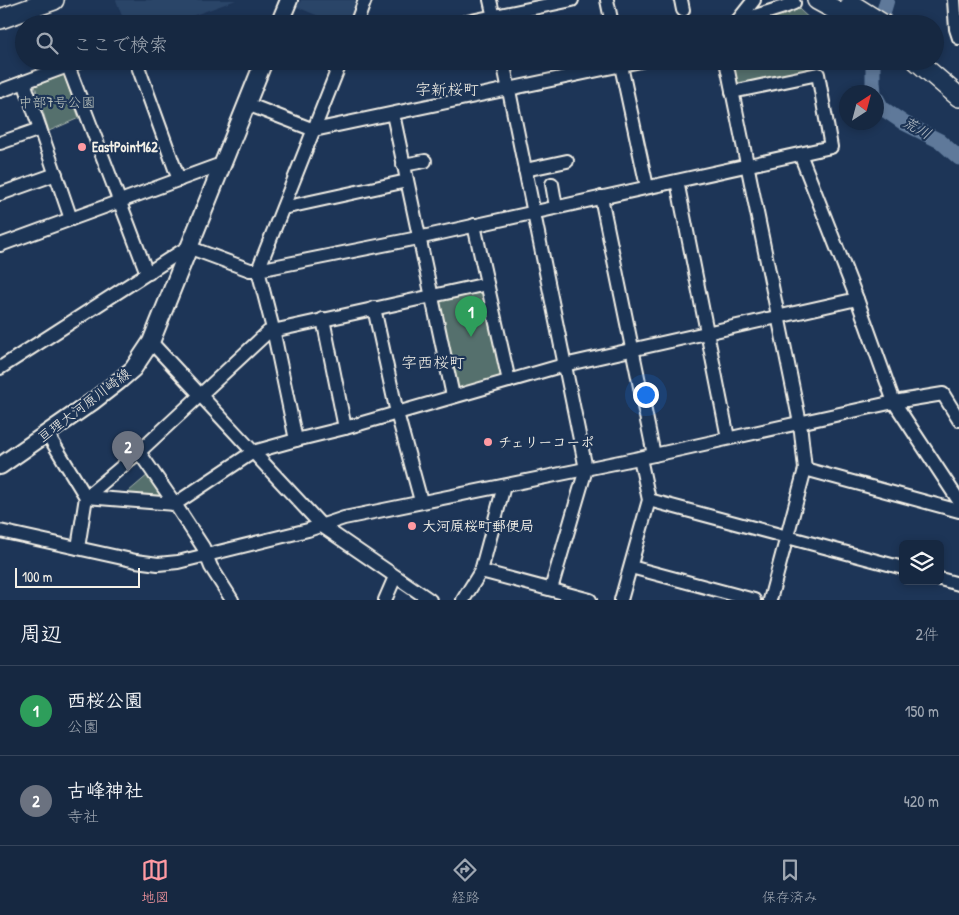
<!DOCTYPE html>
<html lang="ja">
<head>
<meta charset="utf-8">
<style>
	:root { --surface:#162841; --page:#1f3048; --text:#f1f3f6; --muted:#9ea6b1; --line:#35445a; --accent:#ff9aa2 }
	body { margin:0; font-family:"Patrick Hand","Klee One",sans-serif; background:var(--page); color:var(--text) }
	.controls { position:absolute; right:15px; bottom:15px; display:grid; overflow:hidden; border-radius:8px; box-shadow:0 2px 8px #0003 }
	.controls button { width:45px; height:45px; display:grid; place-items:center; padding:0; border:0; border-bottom:1px solid var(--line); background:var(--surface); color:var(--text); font:25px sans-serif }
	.compass { position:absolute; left:839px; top:85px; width:45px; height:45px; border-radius:50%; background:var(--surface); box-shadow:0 2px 8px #0003; rotate:36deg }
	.scale { position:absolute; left:15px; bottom:12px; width:125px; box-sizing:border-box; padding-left:5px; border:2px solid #f4f1e8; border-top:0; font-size:14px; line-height:18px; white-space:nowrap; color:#f4f1e8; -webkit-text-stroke:4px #1d3557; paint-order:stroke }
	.you { position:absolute; left:645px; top:394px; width:18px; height:18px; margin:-12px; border:4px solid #fff; border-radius:50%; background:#1a73e8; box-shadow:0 0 0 8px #1a73e833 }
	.badge { display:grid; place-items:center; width:32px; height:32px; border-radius:50%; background:var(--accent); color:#fff; font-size:16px; font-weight:700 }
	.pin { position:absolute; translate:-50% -41px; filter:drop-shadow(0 1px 2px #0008) }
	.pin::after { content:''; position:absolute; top:26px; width:18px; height:15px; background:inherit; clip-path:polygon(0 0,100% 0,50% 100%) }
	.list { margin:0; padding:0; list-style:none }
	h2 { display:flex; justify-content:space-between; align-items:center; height:65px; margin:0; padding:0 20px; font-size:21px }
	h2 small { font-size:16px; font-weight:400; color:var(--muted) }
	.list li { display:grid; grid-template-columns:32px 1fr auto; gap:15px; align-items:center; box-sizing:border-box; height:90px; padding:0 20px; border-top:1px solid var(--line) }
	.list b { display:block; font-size:19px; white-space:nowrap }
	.list p { margin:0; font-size:16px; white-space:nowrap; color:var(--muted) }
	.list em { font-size:16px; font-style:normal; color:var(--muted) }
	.icon { flex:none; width:28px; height:28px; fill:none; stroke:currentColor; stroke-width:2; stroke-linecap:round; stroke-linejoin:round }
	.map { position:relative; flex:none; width:959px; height:600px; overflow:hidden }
	.search { position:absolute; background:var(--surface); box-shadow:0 2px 8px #0003; left:15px; right:15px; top:15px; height:55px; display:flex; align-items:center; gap:12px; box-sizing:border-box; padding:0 18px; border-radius:28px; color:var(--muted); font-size:19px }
	.sheet { height:245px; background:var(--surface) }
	nav { display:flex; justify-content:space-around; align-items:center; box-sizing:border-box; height:70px; border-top:1px solid var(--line); background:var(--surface); font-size:14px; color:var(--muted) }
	nav a { display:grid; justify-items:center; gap:2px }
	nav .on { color:var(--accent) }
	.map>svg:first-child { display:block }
	.built { fill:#2c4568 }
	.green { fill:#55706d; stroke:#a4b0aa }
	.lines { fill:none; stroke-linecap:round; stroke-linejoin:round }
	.river { stroke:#5e799a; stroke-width:15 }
	.minor-casing { stroke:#f4f1e8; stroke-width:16 }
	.major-casing { stroke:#f4f1e8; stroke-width:20 }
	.highway-casing { stroke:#f4f1e8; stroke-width:22 }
	.minor { stroke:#1d3557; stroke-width:12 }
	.major { stroke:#1d3557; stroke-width:16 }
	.highway { stroke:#1d3557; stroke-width:19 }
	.poi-dot { fill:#ff9aa2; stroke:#1d3557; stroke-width:2 }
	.labels { text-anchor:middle; stroke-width:4.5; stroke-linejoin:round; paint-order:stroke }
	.park-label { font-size:14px; fill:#bcc4bd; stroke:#1d3557 }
	.poi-label { font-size:14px; font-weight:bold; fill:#f4f1e8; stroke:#1d3557; text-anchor:start }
	.street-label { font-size:14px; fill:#f4f1e8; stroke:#1d3557 }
	.water-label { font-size:15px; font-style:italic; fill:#b8c1c9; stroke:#1d3557 }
	.quarter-label { font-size:16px; fill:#f4f1e8; stroke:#1d3557 }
</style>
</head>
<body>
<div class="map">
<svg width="959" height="600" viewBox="0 0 959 600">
	<rect width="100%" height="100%" fill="#1d3557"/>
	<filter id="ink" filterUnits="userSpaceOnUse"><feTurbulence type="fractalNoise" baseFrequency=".02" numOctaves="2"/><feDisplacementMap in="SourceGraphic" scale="10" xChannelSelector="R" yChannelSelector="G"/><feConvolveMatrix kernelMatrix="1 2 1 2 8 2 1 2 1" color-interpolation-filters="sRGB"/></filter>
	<g filter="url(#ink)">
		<!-- built -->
		<g class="built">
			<path d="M116,0H236L170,24H125Z"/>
			<path d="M301,0H358L349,24H338L297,7Z"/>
		</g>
		<!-- green -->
		<g class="green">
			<path d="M799,9L815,24H749Z"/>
			<path d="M732,61H825L826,65L740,87L735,84Z"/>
			<path d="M64,75L79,118L49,131L35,86Z"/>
			<path d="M486,289L505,375L455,390L438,298Z"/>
			<path d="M149,474L165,496L121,498Z"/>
		</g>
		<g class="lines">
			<!-- river -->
			<g class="river">
				<path d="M880,24L887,0"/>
				<path d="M873,61V82L874,92"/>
				<path d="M876,97L882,108L904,123L940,141L959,158"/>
			</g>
			<defs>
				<g id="minor">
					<path d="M490,0L495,22"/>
					<path d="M607,0L612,24"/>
					<path d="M681,0L683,10"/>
					<path d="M954,0L956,29L959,38"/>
					<path d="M736,22L787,6L794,3"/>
					<path d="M356,24L365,0"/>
					<path d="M457,24L572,0"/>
					<path d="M735,24L754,0"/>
					<path d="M136,61L179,180"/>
					<path d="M503,61L586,469L551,589"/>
					<path d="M620,61L647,187"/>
					<path d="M726,61L800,423L805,469L770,600"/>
					<path d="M68,66L145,268L149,273"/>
					<path d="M24,82L71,219"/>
					<path d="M0,91L81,61"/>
					<path d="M247,104L314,130L641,61"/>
					<path d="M393,114L453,396"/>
					<path d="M0,143L40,129"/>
					<path d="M800,154L857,299L894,402L959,501"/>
					<path d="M403,165L425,161"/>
					<path d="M525,170L567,161"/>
					<path d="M677,181L728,438"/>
					<path d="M552,184L556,207"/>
					<path d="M0,194L56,174"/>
					<path d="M601,197L654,455"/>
					<path d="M283,208L407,181"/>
					<path d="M474,225L509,381"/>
					<path d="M0,245L216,166L221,168"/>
					<path d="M374,308L397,413L421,501"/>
					<path d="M323,319L345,428"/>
					<path d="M151,342L322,526L430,600"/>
					<path d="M0,368L188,247L250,270H258L418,238L831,147L818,74L732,92"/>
					<path d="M47,433L86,497L78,548"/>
					<path d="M296,440L273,329L258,270L341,61"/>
					<path d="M139,452L175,504L203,547L211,567L232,600"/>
					<path d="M805,469L959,511"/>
					<path d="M86,497L175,504L253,452L296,440L345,428L564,365L857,299"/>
					<path d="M86,497L139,452L268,332L487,284"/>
					<path d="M649,500L903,568"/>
					<path d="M0,531L136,561L158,564L178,562L308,530L344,518L654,455L894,402L943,394L959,420"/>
					<path d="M631,567L754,600"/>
					<path d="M481,571L590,600"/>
					<path d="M940,579L959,584"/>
					<path d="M385,600L395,577"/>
					<path d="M463,600L481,571L504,486"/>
					<path d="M621,600L649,500L640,458"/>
				</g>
				<g id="major">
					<path d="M279,24L289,0"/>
					<path d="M0,466L92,402L119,381L133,369L151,342L264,61"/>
				</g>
				<g id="highway">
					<path d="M817,0L861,24"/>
					<path d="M851,4L883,24"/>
					<path d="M0,19L54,0"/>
					<path d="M917,61L959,97"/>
				</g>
			</defs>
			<!-- minor casing -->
			<use href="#minor" class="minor-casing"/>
			<!-- major casing -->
			<use href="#major" class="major-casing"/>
			<!-- highway casing -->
			<use href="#highway" class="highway-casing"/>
			<!-- minor -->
			<use href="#minor" class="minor"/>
			<!-- major -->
			<use href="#major" class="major"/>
			<!-- highway -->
			<use href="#highway" class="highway"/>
		</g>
	</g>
	<!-- markers -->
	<g class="poi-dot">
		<circle cx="82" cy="147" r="5"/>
		<circle cx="488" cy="442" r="5"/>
		<circle cx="412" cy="526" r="5"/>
	</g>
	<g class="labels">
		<!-- park labels -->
		<g class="park-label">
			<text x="57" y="107">中部7号公園</text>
		</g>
		<!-- poi labels -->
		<g class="poi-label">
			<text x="92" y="152">EastPoint162</text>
			<text x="498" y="447">チェリーコーポ</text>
			<text x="422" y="531">大河原桜町郵便局</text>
		</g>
		<!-- street labels -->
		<g class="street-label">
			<text transform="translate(84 405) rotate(-37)" y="5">亘理大河原川崎線</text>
		</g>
		<!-- water labels -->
		<g class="water-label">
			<text transform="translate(917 128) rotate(30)" y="5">荒川</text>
		</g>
		<!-- quarter labels -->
		<g class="quarter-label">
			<text x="447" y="95">字新桜町</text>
			<text x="433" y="368">字西桜町</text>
		</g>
	</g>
</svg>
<div class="controls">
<button><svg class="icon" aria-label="layers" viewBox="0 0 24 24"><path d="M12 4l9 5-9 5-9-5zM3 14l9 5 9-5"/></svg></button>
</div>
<svg class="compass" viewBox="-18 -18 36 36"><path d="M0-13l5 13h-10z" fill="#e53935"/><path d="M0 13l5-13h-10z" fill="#9ea6b1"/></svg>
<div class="scale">100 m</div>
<div class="you"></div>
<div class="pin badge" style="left:471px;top:337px;background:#2e9e5b">1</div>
<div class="pin badge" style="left:128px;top:472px;background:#6b7280">2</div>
<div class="search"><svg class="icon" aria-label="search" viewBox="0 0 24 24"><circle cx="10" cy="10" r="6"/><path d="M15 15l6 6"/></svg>ここで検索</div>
</div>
<section class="sheet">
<h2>周辺<small>2件</small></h2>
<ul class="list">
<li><span class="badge" style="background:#2e9e5b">1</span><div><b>西桜公園</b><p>公園</p></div><em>150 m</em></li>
<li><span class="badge" style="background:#6b7280">2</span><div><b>古峰神社</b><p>寺社</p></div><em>420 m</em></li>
</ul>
</section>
<nav>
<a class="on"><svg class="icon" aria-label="map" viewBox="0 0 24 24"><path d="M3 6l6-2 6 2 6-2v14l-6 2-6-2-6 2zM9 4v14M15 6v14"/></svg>地図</a>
<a><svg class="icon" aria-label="directions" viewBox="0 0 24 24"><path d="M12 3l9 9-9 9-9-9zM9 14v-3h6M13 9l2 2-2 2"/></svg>経路</a>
<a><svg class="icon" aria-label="saved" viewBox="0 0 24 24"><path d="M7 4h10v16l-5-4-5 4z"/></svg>保存済み</a>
</nav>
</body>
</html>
